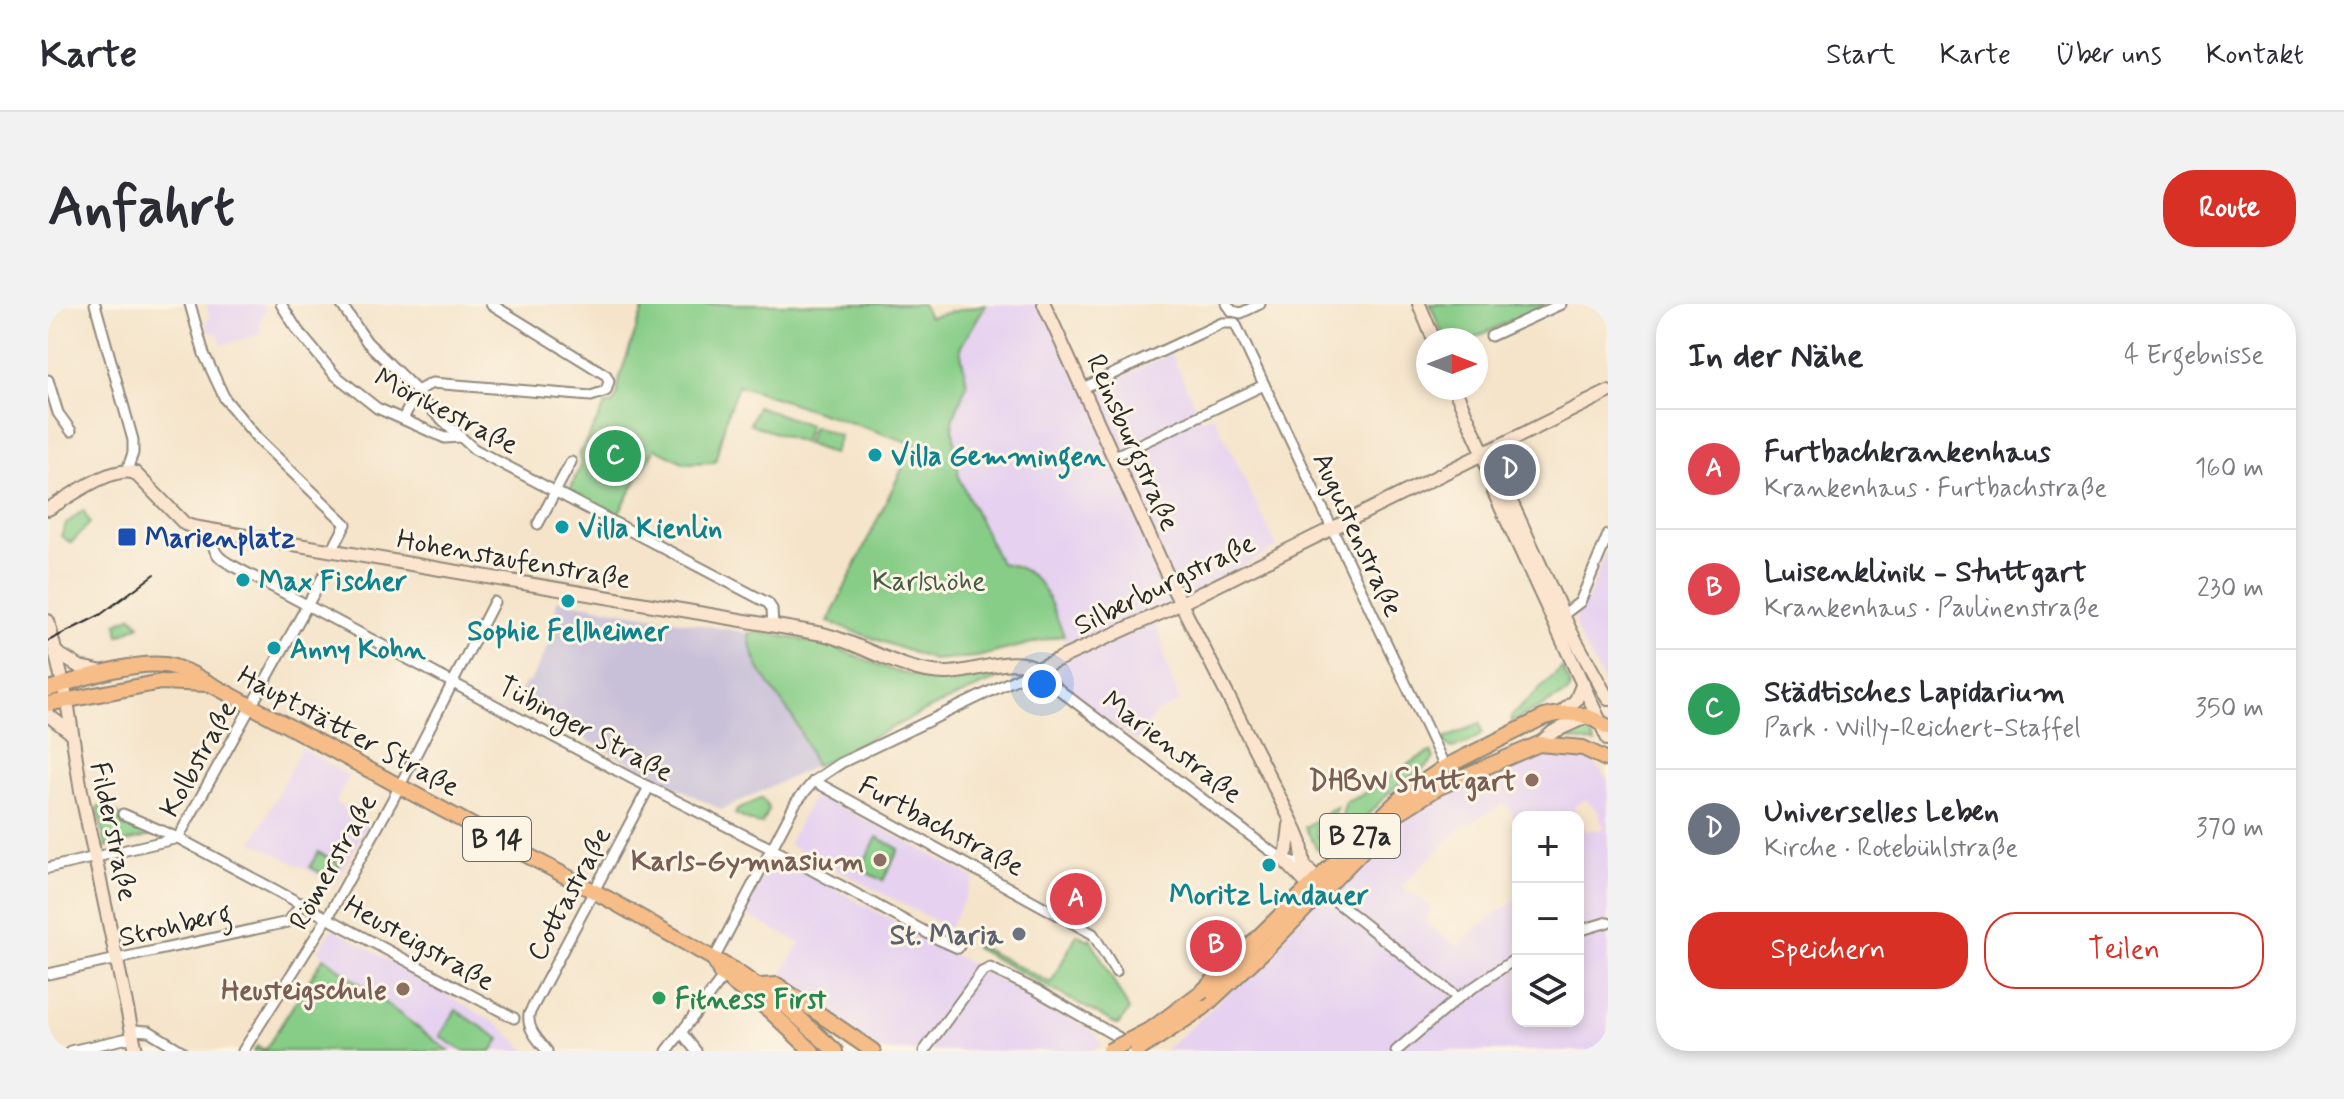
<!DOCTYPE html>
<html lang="de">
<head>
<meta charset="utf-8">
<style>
	:root { --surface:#fff; --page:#f2f2f3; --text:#2b2b33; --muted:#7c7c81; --line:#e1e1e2; --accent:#d93025 }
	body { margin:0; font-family:Mynerve,sans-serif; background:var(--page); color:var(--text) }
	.controls { position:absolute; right:24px; bottom:24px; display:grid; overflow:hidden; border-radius:16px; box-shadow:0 4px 12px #0003 }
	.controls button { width:72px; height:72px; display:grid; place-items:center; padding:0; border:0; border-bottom:2px solid var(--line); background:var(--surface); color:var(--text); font:40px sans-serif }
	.compass { position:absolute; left:1368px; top:24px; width:72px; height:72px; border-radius:50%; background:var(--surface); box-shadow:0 4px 12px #0003; rotate:90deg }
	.you { position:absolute; left:994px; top:380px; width:28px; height:28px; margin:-20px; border:6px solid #fff; border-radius:50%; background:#1a73e8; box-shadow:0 0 0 12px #1a73e833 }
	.badge { display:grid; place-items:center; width:52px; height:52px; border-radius:50%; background:var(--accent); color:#fff; font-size:26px; font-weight:700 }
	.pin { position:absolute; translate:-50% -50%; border:4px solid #fff; box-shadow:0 2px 8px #0006 }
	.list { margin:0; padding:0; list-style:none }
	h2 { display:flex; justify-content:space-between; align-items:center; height:104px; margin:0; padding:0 32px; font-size:34px }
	h2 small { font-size:26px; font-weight:400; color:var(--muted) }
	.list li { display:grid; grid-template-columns:52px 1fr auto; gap:24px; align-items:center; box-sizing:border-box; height:120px; padding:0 32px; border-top:2px solid var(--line) }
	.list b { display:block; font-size:30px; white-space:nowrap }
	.list p { margin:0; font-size:26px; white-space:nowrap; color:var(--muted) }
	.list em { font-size:26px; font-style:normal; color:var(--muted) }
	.actions { display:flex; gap:16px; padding:24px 32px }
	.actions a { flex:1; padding:18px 0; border:2px solid var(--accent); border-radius:32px; text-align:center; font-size:28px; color:var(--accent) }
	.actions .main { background:var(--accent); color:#fff }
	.icon { flex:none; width:44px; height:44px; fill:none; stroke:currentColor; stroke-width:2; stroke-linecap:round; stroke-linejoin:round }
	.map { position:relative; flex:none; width:1560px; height:747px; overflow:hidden; border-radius:32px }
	header { display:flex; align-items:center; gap:48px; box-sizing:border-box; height:112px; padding:0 40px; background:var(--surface); border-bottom:2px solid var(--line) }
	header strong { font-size:38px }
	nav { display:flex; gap:44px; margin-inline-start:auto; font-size:28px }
	.intro { display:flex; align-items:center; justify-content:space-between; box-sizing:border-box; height:192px; padding:0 48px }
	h1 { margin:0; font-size:56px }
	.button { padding:20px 36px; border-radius:32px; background:var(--accent); color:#fff; font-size:28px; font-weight:700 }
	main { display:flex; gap:48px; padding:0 48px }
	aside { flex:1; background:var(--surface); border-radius:32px; box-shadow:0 4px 12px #0003 }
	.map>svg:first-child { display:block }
	.built { fill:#e6d2f0; fill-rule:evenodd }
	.industrial { fill:#c8bfd8 }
	.green { fill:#87cd87; stroke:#597c59; stroke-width:2 }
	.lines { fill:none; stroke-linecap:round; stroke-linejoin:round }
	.street-casing { stroke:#90887a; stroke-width:13 }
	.secondary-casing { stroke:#90887a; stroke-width:16 }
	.primary-casing { stroke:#90887a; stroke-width:18 }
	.street { stroke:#fff; stroke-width:9 }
	.secondary { stroke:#fce5cf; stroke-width:12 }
	.primary { stroke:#f7bd88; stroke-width:14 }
	.tram { stroke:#2b2b2b; stroke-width:2 }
	.primary-bridge-casing { stroke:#90887a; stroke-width:18; stroke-linecap:butt }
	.primary-bridge { stroke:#f7bd88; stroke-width:14 }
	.culture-dot { fill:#0f9aa8; stroke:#fcf5e5; stroke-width:3 }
	.transit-dot { fill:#1a4fb4; stroke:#fcf5e5; stroke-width:3 }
	.education-dot { fill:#8d6e63; stroke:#fcf5e5; stroke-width:3 }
	.worship-dot { fill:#6b7280; stroke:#fcf5e5; stroke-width:3 }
	.leisure-dot { fill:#2e9e5b; stroke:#fcf5e5; stroke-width:3 }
	.labels { text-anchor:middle; stroke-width:6; stroke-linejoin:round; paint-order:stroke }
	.shield { fill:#fcf5e5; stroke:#6a6863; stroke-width:2 }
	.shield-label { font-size:26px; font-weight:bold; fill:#2b2b2b }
	.street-label { font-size:28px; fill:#2b2b2b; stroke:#fcf5e5 }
	.culture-label { font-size:28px; font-weight:bold; fill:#0d838f; stroke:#fcf5e5; text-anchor:start }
	.transit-label { font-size:28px; font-weight:bold; fill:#164399; stroke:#fcf5e5; text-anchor:start }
	.park-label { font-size:28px; fill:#475c47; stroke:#fcf5e5 }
	.education-label { font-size:28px; font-weight:bold; fill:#785e54; stroke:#fcf5e5; text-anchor:end }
	.worship-label { font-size:28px; font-weight:bold; fill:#5b616d; stroke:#fcf5e5; text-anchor:end }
	.leisure-label { font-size:28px; font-weight:bold; fill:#27864d; stroke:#fcf5e5; text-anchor:start }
</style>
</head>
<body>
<header>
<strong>Karte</strong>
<nav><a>Start</a><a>Karte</a><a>Über uns</a><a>Kontakt</a></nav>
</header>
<div class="intro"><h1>Anfahrt</h1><a class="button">Route</a></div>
<main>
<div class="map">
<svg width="1560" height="747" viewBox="0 0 1560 747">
	<rect width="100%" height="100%" fill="#fcf5e5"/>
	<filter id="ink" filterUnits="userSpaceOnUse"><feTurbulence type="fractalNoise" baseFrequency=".0125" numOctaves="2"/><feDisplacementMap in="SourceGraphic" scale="16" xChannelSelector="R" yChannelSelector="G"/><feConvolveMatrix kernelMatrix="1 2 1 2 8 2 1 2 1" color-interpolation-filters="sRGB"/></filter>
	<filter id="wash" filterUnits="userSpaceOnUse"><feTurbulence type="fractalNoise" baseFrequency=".006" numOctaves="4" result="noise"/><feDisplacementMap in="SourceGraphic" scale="32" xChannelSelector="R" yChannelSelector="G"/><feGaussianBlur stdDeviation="1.8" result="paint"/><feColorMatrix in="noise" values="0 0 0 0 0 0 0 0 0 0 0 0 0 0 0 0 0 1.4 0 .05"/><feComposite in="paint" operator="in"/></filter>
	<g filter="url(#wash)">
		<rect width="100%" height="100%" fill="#f5e4ca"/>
		<!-- built -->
		<g class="built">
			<path d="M158,0H215L218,9L214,10L211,20L213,30L174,41L171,30L161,27L158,19L162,13Z"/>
			<path d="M938,0H1000L1041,89L1123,49L1153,116L1166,111L1229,243L1106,313L1115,341L1117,357L1132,398L1109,408L1088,437L1006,378L1018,357L1016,331L969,260L952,259L911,175L904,117L919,80L912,44Z"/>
			<path d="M1560,242V386L1530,330L1527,317L1544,286Z"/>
			<path d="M253,444L301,472L287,499L321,517L287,580L205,538Z"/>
			<path d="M1492,450L1519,451L1543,457L1560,475V747H1116L1166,702L1268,597L1367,507L1393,493ZM1538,495L1550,508L1556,523L1549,527L1546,524L1538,528L1530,514V717H1470V596L1450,607L1436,620L1434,619L1411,643L1376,617L1385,604L1353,582L1412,524L1457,499L1470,520V513H1530L1525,503Z"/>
			<path d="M767,489L927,574L901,624L740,540Z"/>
			<path d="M725,551L1047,728L1054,742L1042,747H829L729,678L752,639L694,609Z"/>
			<path d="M285,624L454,723L479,747H403L270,647Z"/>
		</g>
		<!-- industrial -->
		<path class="industrial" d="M509,296L701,329V341L741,407L767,462L673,506L472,401L470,393L478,378L481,379L502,339Z"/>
		<!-- green -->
		<g class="green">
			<path d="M597,0H874L881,13L938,0L912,44L919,80L904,117L911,174L952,259C995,264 1000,295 1016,331L929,353L885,356L780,318L866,140L690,81L679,111L667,158L637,159L607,144L570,210L522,186L533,160L531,151L558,100L564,101L569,92L572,72Z"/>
			<path d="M1382,0H1498L1422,36H1397Z"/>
			<path d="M709,102L761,121L755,139L702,120Z"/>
			<path d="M765,122L792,132L785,150L758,140Z"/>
			<path d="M35,206L42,219L23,239L13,232L18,220Z"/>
			<path d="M84,312L92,321L71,332L69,319Z"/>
			<path d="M710,328L778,340L846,367L879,375L915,376L961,368V370L885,403L767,462C759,446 753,426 743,411C728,389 701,359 701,329Z"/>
			<path d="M1514,364L1522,380L1521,388L1464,418L1463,412Z"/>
			<path d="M1432,419L1434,430L1416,441L1403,444L1394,436Z"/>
			<path d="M1537,419L1547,440L1507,432Z"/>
			<path d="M1383,448L1386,454C1379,465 1366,470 1355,477C1327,498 1308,529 1280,549L1278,543L1291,520L1298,498C1330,487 1352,460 1383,448Z"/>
			<path d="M714,494L721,505L714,520H708L687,510L689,506Z"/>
			<path d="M55,502L103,528V532L58,543L49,503Z"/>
			<path d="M1289,503L1286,515L1274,517L1268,523V531L1274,538L1273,544L1269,545L1257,523Z"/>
			<path d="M829,533L851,545L835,577L812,565Z"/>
			<path d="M270,548L292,560L284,575L262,563Z"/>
			<path d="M1029,630L1040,636L1042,634L1081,706L1070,721L927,644L928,641L1003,679Z"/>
			<path d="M276,653L401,747H206L209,742L217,746Z"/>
			<path d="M408,706L452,735L444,747H415L392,732Z"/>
		</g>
	</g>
	<g filter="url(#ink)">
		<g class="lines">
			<defs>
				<g id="street">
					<path d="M47,0L85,136V149L79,166"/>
					<path d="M142,0L156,50L177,95L210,135L298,220L284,247"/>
					<path d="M233,0L250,27L287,71L329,104L397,134L411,133"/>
					<path d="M293,0L319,38L369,87L376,99L426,145L720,299L724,305L725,322"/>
					<path d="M1179,0L1184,7L1193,9L1212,0"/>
					<path d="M1443,32L1513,0"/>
					<path d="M0,76L10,109L23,127"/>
					<path d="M1035,84L1174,19H1187L1397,463"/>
					<path d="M355,115L369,87L384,79L543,92L558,87L561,77L558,71L443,0"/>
					<path d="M1067,152L1216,81"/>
					<path d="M490,220L523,158"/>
					<path d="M165,227C163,242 166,251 180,259L585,475L744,555L892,636L910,644L916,633"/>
					<path d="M1515,311L1532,298L1560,231"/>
					<path d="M766,477L1045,630L1068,668"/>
					<path d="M75,510L130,534L466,714"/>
					<path d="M130,534L276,271"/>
					<path d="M0,564L126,535"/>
					<path d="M1271,590L1287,597L1410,694"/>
					<path d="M1530,627L1560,618"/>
					<path d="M666,655L748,498L766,477L793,459L989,365L1014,388L1220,545L1234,554L1256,561"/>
					<path d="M0,670L240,618L254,599"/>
					<path d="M84,726L101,727L134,747"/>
					<path d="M634,729L648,747"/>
					<path d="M22,747L85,733"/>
					<path d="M195,747L280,613L345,495L446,298"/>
					<path d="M499,747C490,735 479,726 481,710L601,483"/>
					<path d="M619,747L676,672"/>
					<path d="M876,747L934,668L942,664L988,686L1080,739"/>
					<path d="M1348,747L1410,694L1470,653"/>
				</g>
				<g id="secondary">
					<path d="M996,0L1126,286L1246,522L1253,539L1256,561L1269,575L1271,583"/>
					<path d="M1371,0L1386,36"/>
					<path d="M1406,84L1435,148L1445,186L1560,435"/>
					<path d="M1435,148L1448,165L1523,328L1560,395"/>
					<path d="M0,205C20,194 65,160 87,169L137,220L145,223L775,330C818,341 852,368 898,369C925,369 968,350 989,365L1115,308L1560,88"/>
					<path d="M0,317L19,397L33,487L88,747"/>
					<path d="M7,348L32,363L55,368"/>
					<path d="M1514,408L1528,396L1535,379"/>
					<path d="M0,411L22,428"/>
					<path d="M1491,440L1505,428L1540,412L1543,409"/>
					<path d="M1242,521L1239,547L1234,554L1262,583L1268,582"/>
				</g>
				<g id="primary">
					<path d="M0,385C33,375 83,357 117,361C126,362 134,366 142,369L562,596L689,668L739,703L787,747"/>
					<path d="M0,400L113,378L158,380"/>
					<path d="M666,655L673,670L721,706L764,747"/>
					<path d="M712,682L729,681L825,747"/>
					<path d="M1155,687L1356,491L1397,463L1496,413C1521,406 1538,409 1560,423"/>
					<path d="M1155,704L1220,643L1353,507L1391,483L1491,440L1535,444L1560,456"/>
				</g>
			</defs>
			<!-- street casing -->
			<use href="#street" class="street-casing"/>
			<!-- secondary casing -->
			<use href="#secondary" class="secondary-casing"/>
			<!-- primary casing -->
			<use href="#primary" class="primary-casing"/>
			<!-- street -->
			<use href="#street" class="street"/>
			<!-- secondary -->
			<use href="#secondary" class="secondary"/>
			<!-- primary -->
			<use href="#primary" class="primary"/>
			<!-- tram -->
			<path class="tram" d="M0,337L52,311L107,270"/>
			<defs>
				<g id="primary-bridge">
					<path d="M1061,747L1105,724L1155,687"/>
					<path d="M1089,747L1155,704"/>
				</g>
			</defs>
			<!-- primary-bridge casing -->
			<use href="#primary-bridge" class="primary-bridge-casing"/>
			<!-- primary-bridge -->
			<use href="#primary-bridge" class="primary-bridge"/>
		</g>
	</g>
	<!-- markers -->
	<g class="culture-dot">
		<circle cx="827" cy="151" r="8"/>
		<circle cx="514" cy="223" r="8"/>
		<circle cx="195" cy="276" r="8"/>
		<circle cx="520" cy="297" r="8"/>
		<circle cx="226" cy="344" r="8"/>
		<circle cx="1221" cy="561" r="8"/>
	</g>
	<rect class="transit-dot" x="69" y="223" width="20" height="20" rx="4"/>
	<g class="education-dot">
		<circle cx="1484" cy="476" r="8"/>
		<circle cx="832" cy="556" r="8"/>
		<circle cx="355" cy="685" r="8"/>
	</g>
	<circle class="worship-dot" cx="971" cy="630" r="8"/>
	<circle class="leisure-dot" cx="611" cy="694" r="8"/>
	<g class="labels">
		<!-- shield labels -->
		<g class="shield">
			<rect x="1272" y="510" width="80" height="44" rx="6"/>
			<rect x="415" y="513" width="68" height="44" rx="6"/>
		</g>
		<g class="shield-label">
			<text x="1312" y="541">B 27a</text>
			<text x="449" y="544">B 14</text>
		</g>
		<!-- street labels -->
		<g class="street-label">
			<text transform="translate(399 106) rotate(27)" y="10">Mörikestraße</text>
			<text transform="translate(1086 138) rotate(66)" y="10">Reinsburgstraße</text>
			<text transform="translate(1311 230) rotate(65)" y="10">Augustenstraße</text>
			<text transform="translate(466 254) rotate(10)" y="10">Hohenstaufenstraße</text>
			<text transform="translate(1116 279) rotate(-26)" y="10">Silberburgstraße</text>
			<text transform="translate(538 424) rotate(28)" y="10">Tübinger Straße</text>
			<text transform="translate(301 426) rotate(28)" y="10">Hauptstätter Straße</text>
			<text transform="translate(1125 442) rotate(37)" y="10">Marienstraße</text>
			<text transform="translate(149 454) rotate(-61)" y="10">Kolbstraße</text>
			<text transform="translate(894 521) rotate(28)" y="10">Furtbachstraße</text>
			<text transform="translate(67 527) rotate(78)" y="10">Filderstraße</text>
			<text transform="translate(284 557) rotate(-61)" y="10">Römerstraße</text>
			<text transform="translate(520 589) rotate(-62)" y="10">Cottastraße</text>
			<text transform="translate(127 620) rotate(-13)" y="10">Strohberg</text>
			<text transform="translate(372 638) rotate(29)" y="10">Heusteigstraße</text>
		</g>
		<!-- culture labels -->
		<g class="culture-label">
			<text x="843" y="161">Villa Gemmingen</text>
			<text x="530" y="233">Villa Kienlin</text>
			<text x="211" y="286">Max Fischer</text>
			<text x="520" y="336" text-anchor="middle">Sophie Fellheimer</text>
			<text x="242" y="354">Anny Kohn</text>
			<text x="1221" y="600" text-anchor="middle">Moritz Lindauer</text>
		</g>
		<!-- transit labels -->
		<g class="transit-label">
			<text x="97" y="243">Marienplatz</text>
		</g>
		<!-- park labels -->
		<g class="park-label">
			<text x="881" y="286">Karlshöhe</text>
		</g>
		<!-- education labels -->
		<g class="education-label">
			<text x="1468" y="486">DHBW Stuttgart</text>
			<text x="816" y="566">Karls-Gymnasium</text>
			<text x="339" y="695">Heusteigschule</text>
		</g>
		<!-- worship labels -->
		<g class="worship-label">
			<text x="955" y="640">St. Maria</text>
		</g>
		<!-- leisure labels -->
		<g class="leisure-label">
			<text x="627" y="704">Fitness First</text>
		</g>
	</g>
</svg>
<div class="controls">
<button>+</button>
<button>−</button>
<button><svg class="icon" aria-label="layers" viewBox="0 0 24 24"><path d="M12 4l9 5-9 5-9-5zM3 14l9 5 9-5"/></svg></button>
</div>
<svg class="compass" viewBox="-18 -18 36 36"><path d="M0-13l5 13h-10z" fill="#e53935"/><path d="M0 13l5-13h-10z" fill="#7c7c81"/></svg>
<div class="you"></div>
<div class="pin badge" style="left:1028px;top:595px;background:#e0444e">A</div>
<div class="pin badge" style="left:1168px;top:642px;background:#e0444e">B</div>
<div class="pin badge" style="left:567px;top:152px;background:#2e9e5b">C</div>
<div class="pin badge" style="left:1462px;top:166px;background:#6b7280">D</div>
</div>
<aside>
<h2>In der Nähe<small>4 Ergebnisse</small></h2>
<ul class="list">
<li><span class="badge" style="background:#e0444e">A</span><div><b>Furtbachkrankenhaus</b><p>Krankenhaus · Furtbachstraße</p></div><em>160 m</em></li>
<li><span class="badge" style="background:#e0444e">B</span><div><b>Luisenklinik - Stuttgart</b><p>Krankenhaus · Paulinenstraße</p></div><em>230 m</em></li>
<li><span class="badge" style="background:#2e9e5b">C</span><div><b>Städtisches Lapidarium</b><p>Park · Willy-Reichert-Staffel</p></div><em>350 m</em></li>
<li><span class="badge" style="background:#6b7280">D</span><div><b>Universelles Leben</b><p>Kirche · Rotebühlstraße</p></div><em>370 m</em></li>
</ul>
<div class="actions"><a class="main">Speichern</a><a>Teilen</a></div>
</aside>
</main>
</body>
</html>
